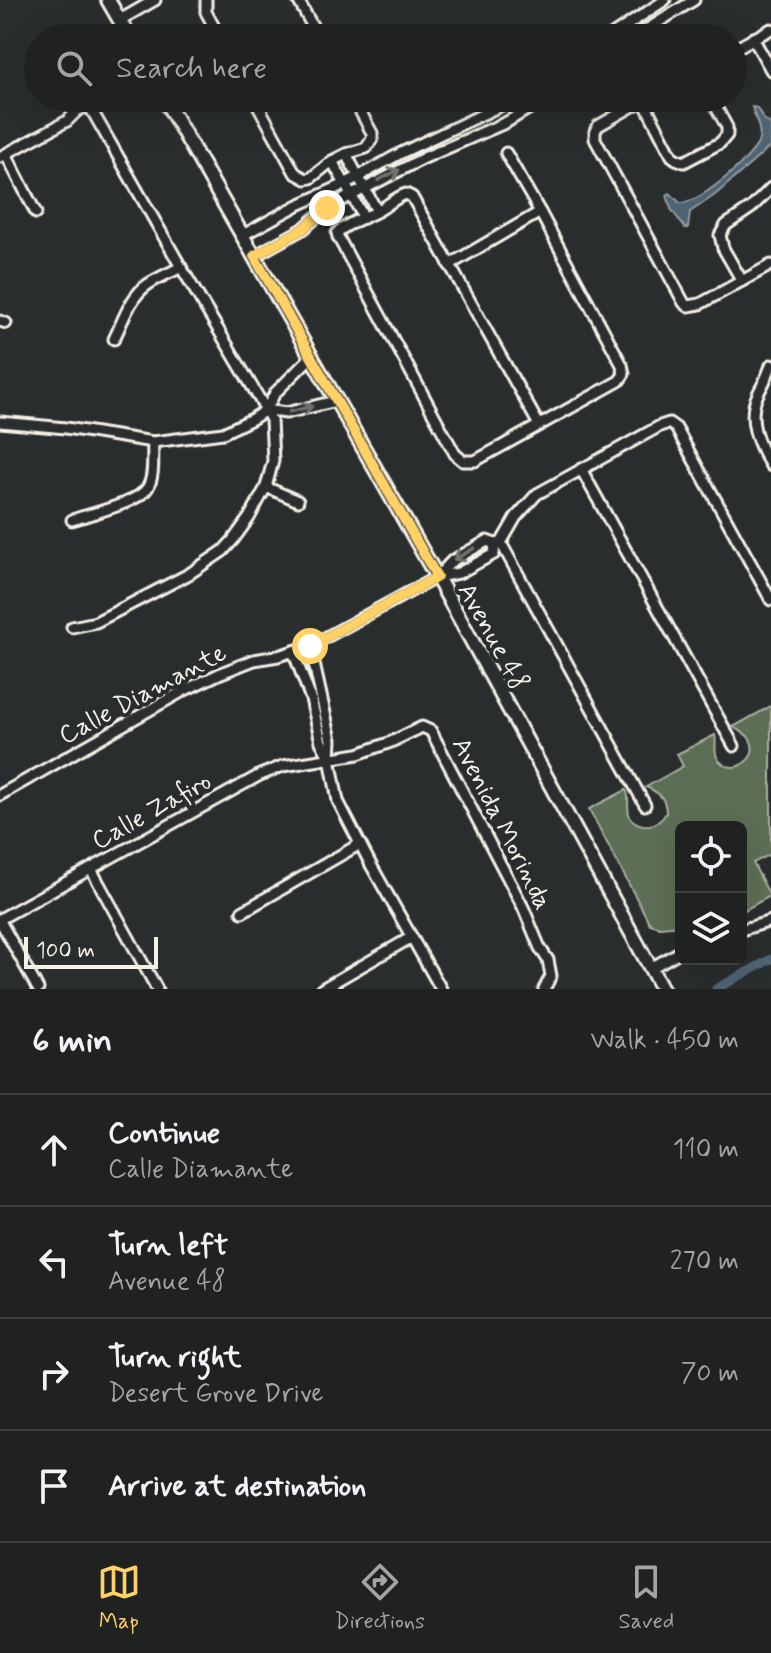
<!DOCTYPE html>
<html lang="en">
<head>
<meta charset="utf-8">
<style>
	:root { --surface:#202222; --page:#2d2f2f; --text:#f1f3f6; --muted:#a2a4a5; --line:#3d3f40; --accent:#ffd166 }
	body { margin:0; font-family:Mynerve,sans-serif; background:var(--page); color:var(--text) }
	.controls { position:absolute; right:24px; bottom:24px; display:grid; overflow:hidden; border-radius:12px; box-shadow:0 8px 32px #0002 }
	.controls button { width:72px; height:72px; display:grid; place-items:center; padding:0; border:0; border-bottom:2px solid var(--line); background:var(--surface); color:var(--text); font:40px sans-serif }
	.scale { position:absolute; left:24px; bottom:20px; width:134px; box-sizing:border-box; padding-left:8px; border:4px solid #f4f1e8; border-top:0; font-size:22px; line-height:28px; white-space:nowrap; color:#f4f1e8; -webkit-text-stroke:6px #2a2d2e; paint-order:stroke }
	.stop { position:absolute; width:24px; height:24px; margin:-18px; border:6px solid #ffd166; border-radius:50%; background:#fff }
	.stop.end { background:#ffd166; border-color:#fff; box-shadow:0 2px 8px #0008 }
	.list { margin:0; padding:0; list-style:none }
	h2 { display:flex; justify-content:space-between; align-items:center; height:104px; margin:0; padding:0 32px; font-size:34px }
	h2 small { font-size:26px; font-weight:400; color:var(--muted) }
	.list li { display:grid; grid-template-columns:52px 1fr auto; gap:24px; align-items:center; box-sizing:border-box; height:112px; padding:0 32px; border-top:2px solid var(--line) }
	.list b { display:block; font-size:30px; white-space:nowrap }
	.list p { margin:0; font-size:26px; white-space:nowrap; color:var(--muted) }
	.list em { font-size:26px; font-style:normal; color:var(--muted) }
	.icon { flex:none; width:44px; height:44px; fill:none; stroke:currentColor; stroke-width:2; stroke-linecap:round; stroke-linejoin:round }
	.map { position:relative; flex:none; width:771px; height:989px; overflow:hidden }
	.search { position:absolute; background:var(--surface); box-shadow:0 8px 32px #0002; left:24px; right:24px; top:24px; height:88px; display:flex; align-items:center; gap:20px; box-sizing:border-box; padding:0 28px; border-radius:44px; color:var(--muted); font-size:30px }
	.sheet { height:552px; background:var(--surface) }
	nav { display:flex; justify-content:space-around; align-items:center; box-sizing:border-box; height:112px; border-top:2px solid var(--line); background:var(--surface); font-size:22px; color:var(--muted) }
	nav a { display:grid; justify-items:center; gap:4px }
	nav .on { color:var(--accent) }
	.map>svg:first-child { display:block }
	.green { fill:#5d6e56; stroke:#a8b09f; stroke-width:2 }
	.water { fill:#506373; stroke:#929ca2; stroke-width:2 }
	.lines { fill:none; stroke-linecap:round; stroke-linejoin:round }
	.canal { stroke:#506373; stroke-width:9 }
	.street-casing { stroke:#f4f1e8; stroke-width:15 }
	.secondary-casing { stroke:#f4f1e8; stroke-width:18 }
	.street { stroke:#2a2d2e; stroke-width:9 }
	.secondary { stroke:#2a2d2e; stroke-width:12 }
	.oneway { stroke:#71726f }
	.route { stroke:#ffd166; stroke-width:10 }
	.labels { text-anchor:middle; stroke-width:8; stroke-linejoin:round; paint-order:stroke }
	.street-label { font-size:26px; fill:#f4f1e8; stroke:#2a2d2e }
</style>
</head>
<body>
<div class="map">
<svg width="771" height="989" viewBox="0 0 771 989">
	<rect width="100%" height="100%" fill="#2a2d2e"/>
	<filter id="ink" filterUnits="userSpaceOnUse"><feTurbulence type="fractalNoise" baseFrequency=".0125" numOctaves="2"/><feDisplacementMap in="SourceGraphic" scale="16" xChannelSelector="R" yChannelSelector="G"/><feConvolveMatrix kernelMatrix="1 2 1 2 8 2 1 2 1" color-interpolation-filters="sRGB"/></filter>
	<g filter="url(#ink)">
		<!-- green -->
		<path class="green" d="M771,706V854L753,863L770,896L741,912V827H681V925L660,927L650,924L589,809L626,790C631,799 625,809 631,819C643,829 658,827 666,813C666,799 660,793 646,787L683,766L677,754L715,735C717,743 713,752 718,759C732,779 763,757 749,738C746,733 739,731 733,727Z"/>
		<!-- water -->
		<path class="water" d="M752,107L757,108L764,120L771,124V146L715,195L690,212L688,228H685L671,209L667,195L670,193L680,203C698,204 750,160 758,143C763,130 755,119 752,107Z"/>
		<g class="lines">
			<!-- canal -->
			<path class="canal" d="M716,989L771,959"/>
			<defs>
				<g id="street">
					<path d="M206,0V12L220,38"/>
					<path d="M298,0L319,38"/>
					<path d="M120,20L155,0"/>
					<path d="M608,38L665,0"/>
					<path d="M633,38L694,0"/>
					<path d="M753,38L771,70"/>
					<path d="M733,50L771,29"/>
					<path d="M254,98L295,173L306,179L311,178L332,161L346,154L366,148L372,139V133L353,98"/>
					<path d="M642,98L672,156L676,159L684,162L720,143L727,135V127L711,98"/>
					<path d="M647,98L598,126L595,131V139L684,303L688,306L700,304L771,265"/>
					<path d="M506,153L540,212L622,365L624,374L619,381L475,461H463L455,454L338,237L337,233C348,222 365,218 378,211C387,206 396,197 406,194L412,197L539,425"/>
					<path d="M6,154L36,213"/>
					<path d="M346,154L377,211"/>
					<path d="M0,157L67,121L77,111L86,107L91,109L181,267L266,410L271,420L273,461L266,487L249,518L233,540L223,551L189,574L96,622L72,627"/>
					<path d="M332,161L364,218"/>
					<path d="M243,235L298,205L345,184L401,153L517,98"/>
					<path d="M254,256L303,229L327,208L424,158L507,122L546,98"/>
					<path d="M449,265L540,212"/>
					<path d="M742,281L723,248L720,235L726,225L751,208L771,188"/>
					<path d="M0,321L6,323"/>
					<path d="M114,339C123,321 130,297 147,285C157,278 170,273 181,267"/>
					<path d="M771,365C768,376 763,384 758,394C746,419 758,445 771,466"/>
					<path d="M266,410L286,413L336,401"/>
					<path d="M0,422L66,428L153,442L223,433L252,419L266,410L275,393L311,357"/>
					<path d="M581,469L734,746"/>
					<path d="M266,487L298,501"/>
					<path d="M72,520C90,514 139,503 148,487C155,475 152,456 153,442"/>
					<path d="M501,543L645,805"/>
					<path d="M437,577L452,561L487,541L495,544"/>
					<path d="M310,646L331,740L330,758L338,801L371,865L441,989"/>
					<path d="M293,651L311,699L321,742L328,755"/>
					<path d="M0,795L183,691L221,673L254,660L278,656L310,646L437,577L459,573L494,554L495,544L501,543L516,517L537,494L660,426L669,423L676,428L771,600"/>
					<path d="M91,869L157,989"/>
					<path d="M242,912L360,844"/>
					<path d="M0,919L260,775L283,766L358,754L391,742L422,727L431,731L523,907L540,948L548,960L551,976L544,989"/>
					<path d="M0,921L38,989"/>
					<path d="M741,930L771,921"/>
					<path d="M651,968L681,951"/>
					<path d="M322,989L412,937"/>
				</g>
				<g id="secondary">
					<path d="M108,0L130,38"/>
					<path d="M164,98L437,577L662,989"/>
				</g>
			</defs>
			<!-- street casing -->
			<use href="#street" class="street-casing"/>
			<!-- secondary casing -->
			<use href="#secondary" class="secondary-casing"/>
			<!-- street -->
			<use href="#street" class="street"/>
			<!-- secondary -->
			<use href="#secondary" class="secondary"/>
		</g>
		<!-- one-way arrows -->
		<defs><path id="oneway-shaft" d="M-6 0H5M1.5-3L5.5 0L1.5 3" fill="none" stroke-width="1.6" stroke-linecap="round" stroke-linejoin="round" transform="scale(2)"/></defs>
		<g class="oneway">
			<use href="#oneway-shaft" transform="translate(389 175) rotate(-27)"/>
			<use href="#oneway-shaft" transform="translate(301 409) rotate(-14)"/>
			<use href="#oneway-shaft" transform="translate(464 554) rotate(150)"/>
		</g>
	</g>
	<g class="lines" filter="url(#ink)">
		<!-- route -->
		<path class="route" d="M310,646L437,577L254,256L303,229L327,208"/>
	</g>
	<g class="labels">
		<!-- street labels -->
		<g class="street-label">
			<text transform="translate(494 636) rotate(61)" y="9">Avenue 48</text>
			<text transform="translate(142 693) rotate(-28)" y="9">Calle Diamante</text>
			<text transform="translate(151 810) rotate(-29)" y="9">Calle Zafiro</text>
			<text transform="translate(503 823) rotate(63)" y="9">Avenida Morinda</text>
		</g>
	</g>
</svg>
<div class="controls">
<button><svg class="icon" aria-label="locate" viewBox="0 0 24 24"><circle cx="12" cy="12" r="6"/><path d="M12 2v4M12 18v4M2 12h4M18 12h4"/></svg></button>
<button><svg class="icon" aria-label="layers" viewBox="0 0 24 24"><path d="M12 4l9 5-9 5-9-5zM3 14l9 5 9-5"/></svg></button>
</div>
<div class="scale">100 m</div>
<div class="stop" style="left:310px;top:646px"></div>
<div class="stop end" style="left:327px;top:208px"></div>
<div class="search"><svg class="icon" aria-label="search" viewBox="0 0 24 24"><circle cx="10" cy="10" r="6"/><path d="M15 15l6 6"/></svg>Search here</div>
</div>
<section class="sheet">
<h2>6 min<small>Walk · 450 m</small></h2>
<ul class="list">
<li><svg class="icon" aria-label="ahead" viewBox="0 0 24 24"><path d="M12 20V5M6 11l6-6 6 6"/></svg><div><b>Continue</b><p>Calle Diamante</p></div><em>110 m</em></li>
<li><svg class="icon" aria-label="left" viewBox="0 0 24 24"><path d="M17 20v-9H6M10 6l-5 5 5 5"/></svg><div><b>Turn left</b><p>Avenue 48</p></div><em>270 m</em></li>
<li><svg class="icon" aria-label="right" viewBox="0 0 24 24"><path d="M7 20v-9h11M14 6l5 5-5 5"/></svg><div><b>Turn right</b><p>Desert Grove Drive</p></div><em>70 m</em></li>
<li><svg class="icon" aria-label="arrive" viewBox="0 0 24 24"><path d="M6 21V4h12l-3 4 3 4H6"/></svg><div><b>Arrive at destination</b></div></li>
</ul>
</section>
<nav>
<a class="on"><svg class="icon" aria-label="map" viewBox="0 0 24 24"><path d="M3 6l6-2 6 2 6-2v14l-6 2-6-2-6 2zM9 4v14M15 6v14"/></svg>Map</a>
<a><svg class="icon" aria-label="directions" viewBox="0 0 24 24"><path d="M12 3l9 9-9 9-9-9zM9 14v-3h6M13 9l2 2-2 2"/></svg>Directions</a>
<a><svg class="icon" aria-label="saved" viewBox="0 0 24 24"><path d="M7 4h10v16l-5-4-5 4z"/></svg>Saved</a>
</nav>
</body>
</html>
